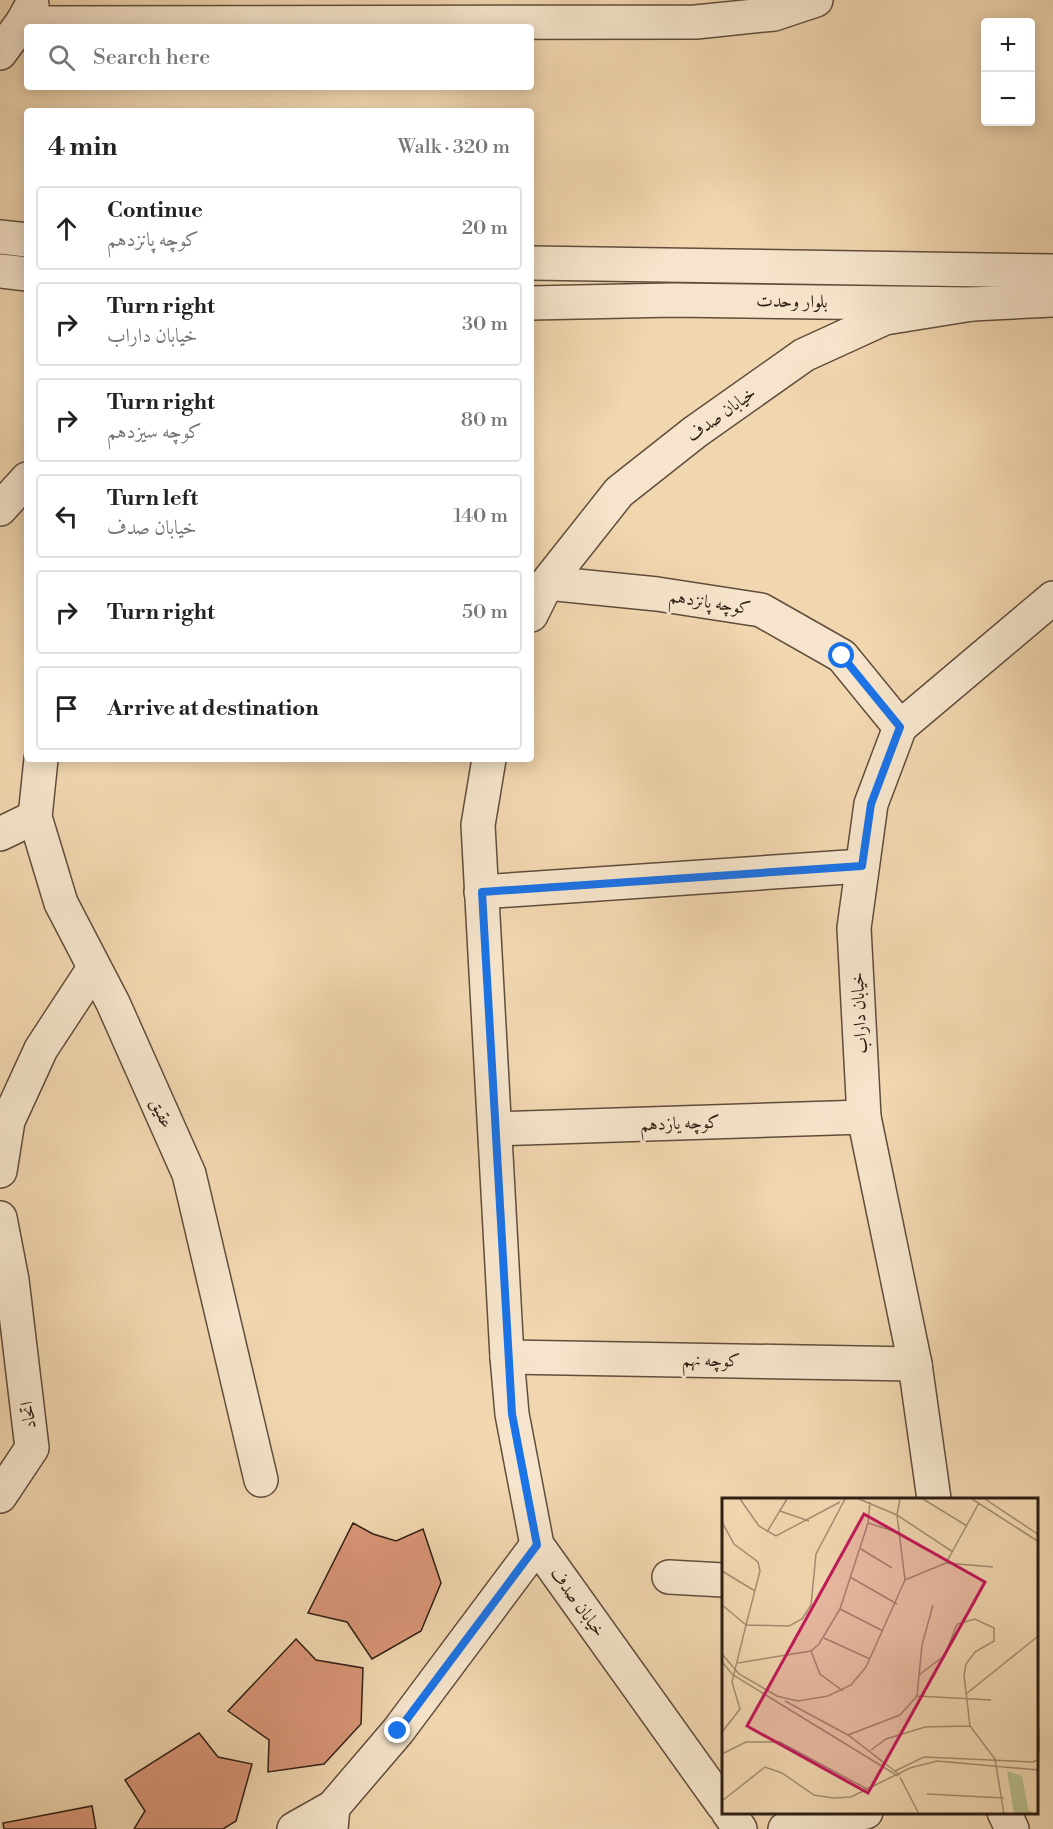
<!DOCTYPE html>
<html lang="en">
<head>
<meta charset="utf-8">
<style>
	:root { --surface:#fff; --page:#f6f6f6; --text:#222; --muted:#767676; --line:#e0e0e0 }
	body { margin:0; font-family:"Libre Bodoni",Amiri,serif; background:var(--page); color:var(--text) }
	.controls { position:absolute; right:18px; top:18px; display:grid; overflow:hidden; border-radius:6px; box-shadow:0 3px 15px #0003 }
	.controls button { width:54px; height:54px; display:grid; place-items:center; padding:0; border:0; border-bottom:2px solid var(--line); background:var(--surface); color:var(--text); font:30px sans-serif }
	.stop { position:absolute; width:18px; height:18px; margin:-14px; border:4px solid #1a73e8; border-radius:50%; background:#fff }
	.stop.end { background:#1a73e8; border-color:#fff; box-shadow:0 2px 6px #0008 }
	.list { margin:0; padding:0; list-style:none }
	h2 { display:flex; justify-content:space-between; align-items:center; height:78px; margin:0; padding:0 24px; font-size:26px }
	h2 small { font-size:20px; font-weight:400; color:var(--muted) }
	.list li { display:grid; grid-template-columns:39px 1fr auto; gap:18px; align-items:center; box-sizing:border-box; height:84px; margin:0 12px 12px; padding:0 12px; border:2px solid var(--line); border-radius:6px }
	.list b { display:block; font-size:22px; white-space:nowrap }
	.list p { margin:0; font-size:20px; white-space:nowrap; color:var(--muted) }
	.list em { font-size:20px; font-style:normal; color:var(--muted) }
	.icon { flex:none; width:33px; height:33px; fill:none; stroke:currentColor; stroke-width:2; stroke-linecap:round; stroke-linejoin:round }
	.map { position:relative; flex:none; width:1053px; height:1829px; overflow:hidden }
	.search { position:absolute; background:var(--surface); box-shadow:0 3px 15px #0003; left:24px; top:24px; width:510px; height:66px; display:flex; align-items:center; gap:15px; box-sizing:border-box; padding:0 21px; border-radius:6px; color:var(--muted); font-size:22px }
	.panel { position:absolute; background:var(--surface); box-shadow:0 3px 15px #0003; left:24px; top:108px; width:510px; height:654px; border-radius:6px }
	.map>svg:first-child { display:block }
	.building { fill:#da9678; stroke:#2f1f15; stroke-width:1.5 }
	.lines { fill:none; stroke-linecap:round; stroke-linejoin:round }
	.minor-casing { stroke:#604d3c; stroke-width:36 }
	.minor { stroke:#f6e5cc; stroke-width:33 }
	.route { stroke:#1a73e8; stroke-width:8 }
	.labels { text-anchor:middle; stroke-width:5; stroke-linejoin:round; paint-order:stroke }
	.street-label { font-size:18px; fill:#2f1f15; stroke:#f6e5cc }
	.inset-road { fill:none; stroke:#a38d72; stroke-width:1.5 }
	.view { fill:#c2185b; fill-opacity:0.15; stroke:#c2185b; stroke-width:3 }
	.inset-edge { fill:none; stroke:#2f1f15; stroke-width:3 }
</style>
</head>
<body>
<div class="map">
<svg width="1053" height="1829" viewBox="0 0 1053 1829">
	<rect width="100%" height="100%" fill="#f1d7b0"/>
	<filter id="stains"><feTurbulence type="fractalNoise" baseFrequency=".00333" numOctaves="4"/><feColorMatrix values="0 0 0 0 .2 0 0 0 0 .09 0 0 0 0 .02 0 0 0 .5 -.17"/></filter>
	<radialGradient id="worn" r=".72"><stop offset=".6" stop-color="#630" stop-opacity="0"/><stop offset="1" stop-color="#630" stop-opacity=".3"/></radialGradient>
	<!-- building -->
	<g class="building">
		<path d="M353,1523L373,1534L396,1541L423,1529L441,1583L421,1631L372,1659L347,1622L308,1613Z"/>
		<path d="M296,1639L316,1660L363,1668L361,1724L324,1764L268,1772L269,1740L228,1711Z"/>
		<path d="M199,1733L218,1757L252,1764L236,1821L223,1829H134L145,1811L125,1780Z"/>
		<path d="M92,1806L96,1829H4L3,1823Z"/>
	</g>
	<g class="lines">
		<defs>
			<g id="minor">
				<path d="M22,23L696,22L774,14L816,0"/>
				<path d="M0,53L22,23L32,5"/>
				<path d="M0,237L27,240"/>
				<path d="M531,263L1053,271"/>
				<path d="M0,271L27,274"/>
				<path d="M531,303L674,300L972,304L1053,300"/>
				<path d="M0,509L27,479"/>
				<path d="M547,583L657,594L761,610L842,656L900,727"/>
				<path d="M531,615L547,583L619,492L695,432L804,355L885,318L972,304"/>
				<path d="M41,759L35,817L61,903L113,1003L189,1174L261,1480"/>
				<path d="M489,759L478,825L507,1357L512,1414L537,1545L723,1805"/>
				<path d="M0,834L35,817"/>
				<path d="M481,892L862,866"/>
				<path d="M495,1129L864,1117"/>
				<path d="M0,1171L8,1121L41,1049L94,968"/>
				<path d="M0,1218L12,1280L32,1448L0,1496"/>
				<path d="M507,1357L915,1364"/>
				<path d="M934,1499L915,1364L864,1117L854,928L871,804L900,727L1053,598"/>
				<path d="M669,1577L723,1580"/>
				<path d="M728,1812L740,1829"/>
				<path d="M1004,1812L1012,1829"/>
				<path d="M294,1829L333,1807"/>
				<path d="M331,1829L333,1807L398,1731L537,1545"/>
				<path d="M785,1829L866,1812"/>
			</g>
		</defs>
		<!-- minor casing -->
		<use href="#minor" class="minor-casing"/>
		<!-- minor -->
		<use href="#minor" class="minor"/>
	</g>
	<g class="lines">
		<!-- route -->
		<path class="route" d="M398,1731L537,1545L512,1414L482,892L862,866L871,804L900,727L842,656"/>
	</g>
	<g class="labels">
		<!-- street labels -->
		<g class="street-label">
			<text transform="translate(792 301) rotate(1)" y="6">بلوار وحدت</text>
			<text transform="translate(721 414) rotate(-36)" y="6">خیابان صدف</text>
			<text transform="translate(710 602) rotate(9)" y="6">کوچه پانزدهم</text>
			<text transform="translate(859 1013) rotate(-93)" y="6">خیابان داراب</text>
			<text transform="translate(162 1113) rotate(66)" y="6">عقیق</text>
			<text transform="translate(680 1123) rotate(-2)" y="6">کوچه یازدهم</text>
			<text transform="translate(711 1360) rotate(1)" y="6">کوچه نهم</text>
			<text transform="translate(28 1415) rotate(-97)" y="6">اتحاد</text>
			<text transform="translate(578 1602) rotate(54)" y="6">خیابان صدف</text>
		</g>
	</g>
	<!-- overview -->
	<g transform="translate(722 1498)">
		<rect width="316" height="316" fill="#f1d7b0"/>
		<path d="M285,273L300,278L306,311L312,316H292Z" fill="#b8bf8d"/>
		<path class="inset-road" d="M18,1L37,28L54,38L118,4M137,1L175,17L231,54M201,1L245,28M250,1L317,44M263,1L317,37M58,13L87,23M0,24L12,46L36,64L38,73L24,127L0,107M146,25L178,35M45,34L65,1M139,51L170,70M224,65L271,69M0,73L33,93M128,79L175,106M183,82L224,65L257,5M118,111L161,133M102,140L148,161M89,153L98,176L121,193M0,156L17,176L55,198M0,164L11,177L176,278M16,165L89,153L97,146L118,111L146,25L148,4M197,177L223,157L235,126L253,121L272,130V143L253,154L244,166L242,177L248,228L273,261L282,316M244,196L315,139M54,198L76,203L106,198L129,187L144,169L183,82L175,17L178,1M195,198L269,202M63,203L126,237L178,277M317,231V254M0,234L18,211L10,184L24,127L67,128L80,121L89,107L94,56L123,1M126,237L178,217L195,198L200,147L211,107M149,252L164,241L203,229L248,228M0,256L24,244H58L145,291M173,273L202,259L311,264L317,261M178,279L197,316M205,296L282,300M0,303L43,269L60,275L92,297L111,300L129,299L188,270L215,263L317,272"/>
		<path class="view" d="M142,16L263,84L146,295L25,228Z"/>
		<rect width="316" height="316" class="inset-edge"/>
	</g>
	<rect width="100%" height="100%" filter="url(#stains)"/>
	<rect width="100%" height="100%" fill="url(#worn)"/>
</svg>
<div class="controls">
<button>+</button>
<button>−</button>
</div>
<div class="stop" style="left:842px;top:656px"></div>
<div class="stop end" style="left:398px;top:1731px"></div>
<div class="search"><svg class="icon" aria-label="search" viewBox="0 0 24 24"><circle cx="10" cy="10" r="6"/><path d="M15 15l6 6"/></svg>Search here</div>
<section class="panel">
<h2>4 min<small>Walk · 320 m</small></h2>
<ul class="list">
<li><svg class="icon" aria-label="ahead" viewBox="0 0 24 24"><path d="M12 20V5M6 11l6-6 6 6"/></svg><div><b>Continue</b><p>کوچه پانزدهم</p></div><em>20 m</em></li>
<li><svg class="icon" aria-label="right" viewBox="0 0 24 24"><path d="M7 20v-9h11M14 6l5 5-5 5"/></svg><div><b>Turn right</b><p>خیابان داراب</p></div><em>30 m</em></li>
<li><svg class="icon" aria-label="right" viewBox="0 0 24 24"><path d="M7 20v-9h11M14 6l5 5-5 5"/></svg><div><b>Turn right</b><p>کوچه سیزدهم</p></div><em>80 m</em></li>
<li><svg class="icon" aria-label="left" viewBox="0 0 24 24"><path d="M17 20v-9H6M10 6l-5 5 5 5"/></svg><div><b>Turn left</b><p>خیابان صدف</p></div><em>140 m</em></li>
<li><svg class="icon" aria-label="right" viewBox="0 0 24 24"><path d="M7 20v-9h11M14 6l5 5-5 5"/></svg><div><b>Turn right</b></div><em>50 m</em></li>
<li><svg class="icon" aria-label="arrive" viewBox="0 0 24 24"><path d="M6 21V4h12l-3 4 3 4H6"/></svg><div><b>Arrive at destination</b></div></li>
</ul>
</section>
</div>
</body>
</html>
